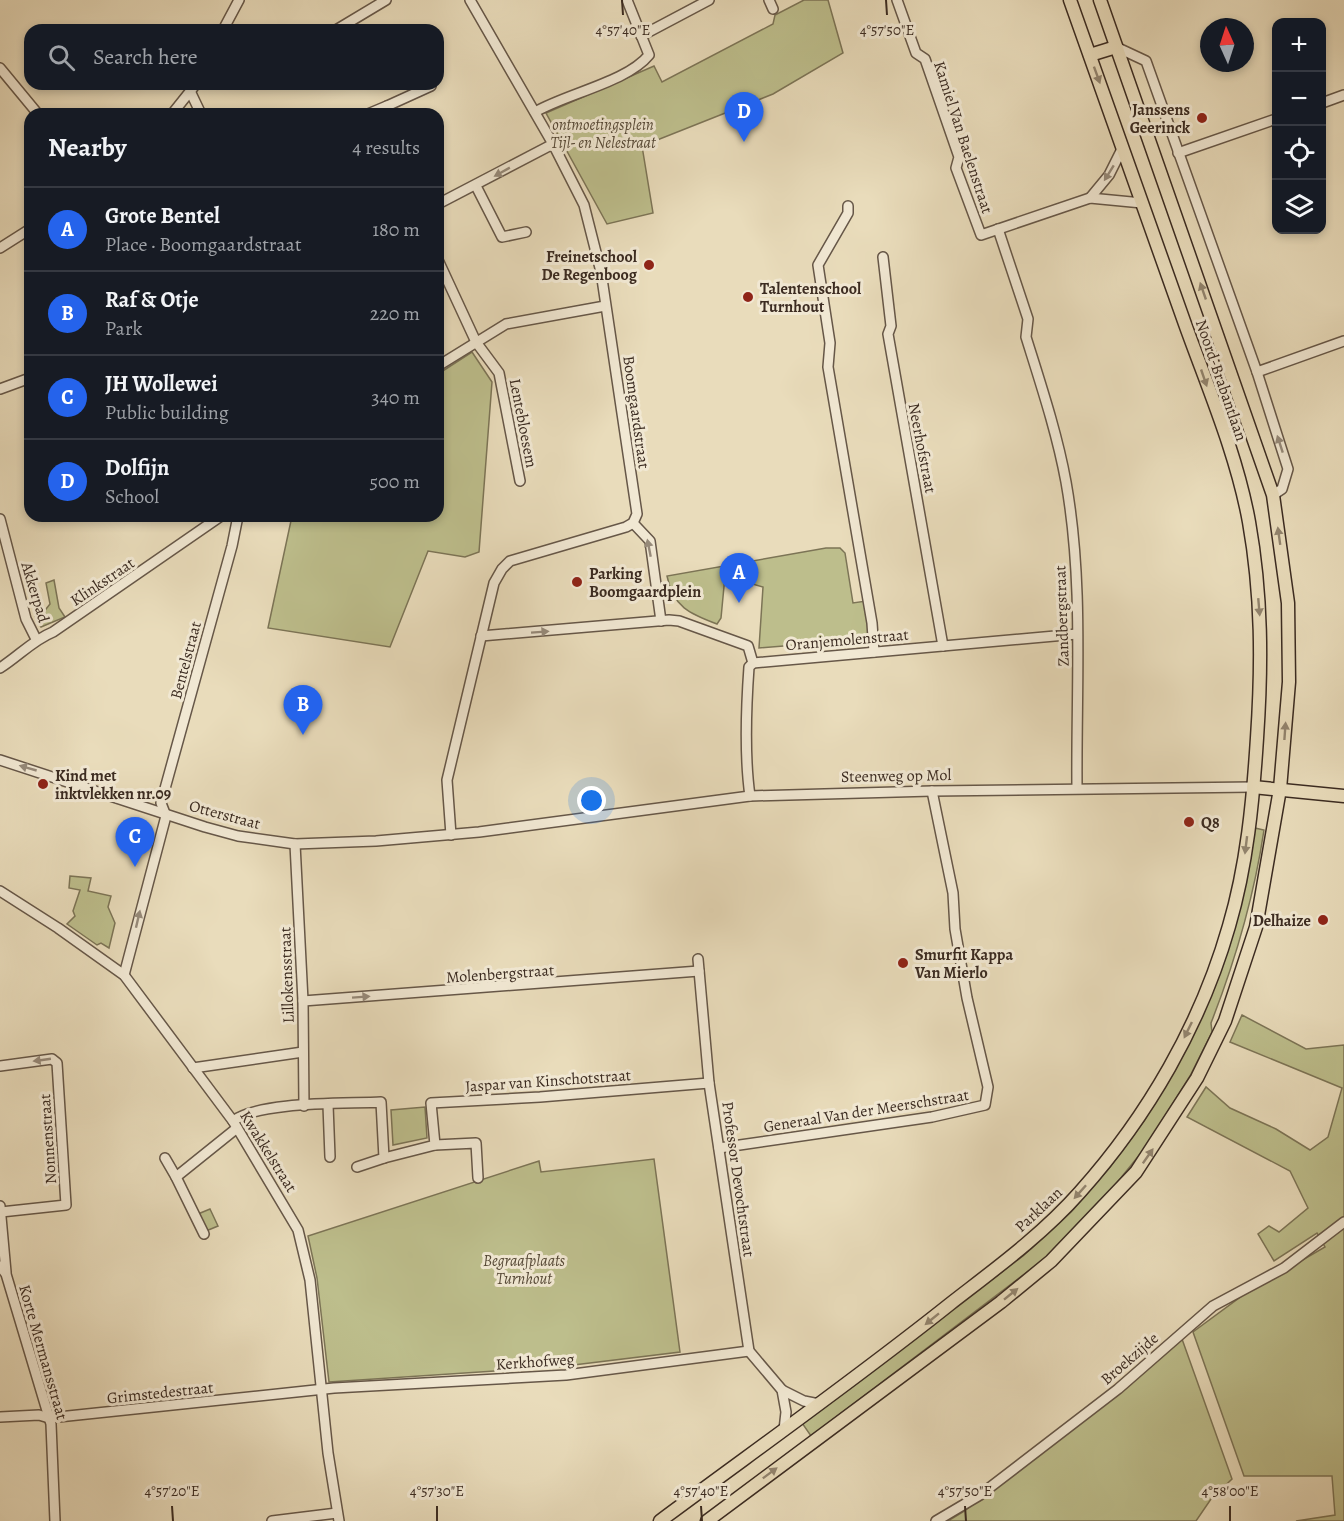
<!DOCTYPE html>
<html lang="en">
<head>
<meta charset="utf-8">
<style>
	:root { --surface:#171b24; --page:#242831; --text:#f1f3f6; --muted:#9ea1a6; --line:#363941; --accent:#2563eb }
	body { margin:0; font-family:Alegreya,serif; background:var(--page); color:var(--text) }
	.controls { position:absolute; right:18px; top:18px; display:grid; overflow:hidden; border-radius:12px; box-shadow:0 3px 9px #0003 }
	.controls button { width:54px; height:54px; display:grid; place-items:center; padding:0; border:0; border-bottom:2px solid var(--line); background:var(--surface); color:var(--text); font:30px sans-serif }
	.compass { position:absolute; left:1200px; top:18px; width:54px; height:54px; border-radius:50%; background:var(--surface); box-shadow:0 3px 9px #0003; rotate:357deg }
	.you { position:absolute; left:592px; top:801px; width:21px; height:21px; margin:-15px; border:4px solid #fff; border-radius:50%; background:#1a73e8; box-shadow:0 0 0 9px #1a73e833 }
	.badge { display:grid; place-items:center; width:39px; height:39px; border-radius:50%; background:var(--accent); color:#fff; font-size:20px; font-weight:700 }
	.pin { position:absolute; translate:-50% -50px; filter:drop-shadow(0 2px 3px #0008) }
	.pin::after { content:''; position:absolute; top:32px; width:21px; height:18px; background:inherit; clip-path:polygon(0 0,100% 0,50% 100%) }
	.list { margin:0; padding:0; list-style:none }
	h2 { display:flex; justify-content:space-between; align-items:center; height:78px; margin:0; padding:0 24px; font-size:26px }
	h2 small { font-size:20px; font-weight:400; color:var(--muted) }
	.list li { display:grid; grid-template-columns:39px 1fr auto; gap:18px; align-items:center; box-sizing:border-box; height:84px; padding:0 24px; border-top:2px solid var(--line) }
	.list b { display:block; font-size:22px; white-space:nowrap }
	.list p { margin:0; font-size:20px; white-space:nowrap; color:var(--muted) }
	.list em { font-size:20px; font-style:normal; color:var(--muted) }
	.icon { flex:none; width:33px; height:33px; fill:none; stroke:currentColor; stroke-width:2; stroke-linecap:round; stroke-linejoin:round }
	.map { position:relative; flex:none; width:1344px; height:1521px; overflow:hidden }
	.search { position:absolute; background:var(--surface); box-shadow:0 3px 9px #0003; left:24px; top:24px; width:420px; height:66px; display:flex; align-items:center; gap:15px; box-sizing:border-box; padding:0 21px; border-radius:18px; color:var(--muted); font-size:22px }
	.panel { position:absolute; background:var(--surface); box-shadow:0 3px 9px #0003; left:24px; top:108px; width:420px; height:414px; border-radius:18px }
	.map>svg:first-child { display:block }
	.green { fill:#bdbe8c; stroke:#7c7456; stroke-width:1.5 }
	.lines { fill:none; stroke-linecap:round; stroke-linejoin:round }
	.minor-casing { stroke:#665748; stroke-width:12 }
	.major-casing { stroke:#3b2b21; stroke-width:15 }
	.minor { stroke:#f1e8d3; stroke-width:9 }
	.major { stroke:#e9dcbb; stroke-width:12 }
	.oneway { fill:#92846e }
	.oneway2 { fill:#968a7a }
	.ticks { fill:none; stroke:#3b2b21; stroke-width:2 }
	.poi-dot { fill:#8f2418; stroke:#f1e8d3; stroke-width:2 }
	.labels { text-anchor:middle; stroke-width:6; stroke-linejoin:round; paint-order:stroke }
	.poi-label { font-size:16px; font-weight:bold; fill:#3b2b21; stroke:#f1e8d3; text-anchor:start }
	.park-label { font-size:16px; font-style:italic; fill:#554836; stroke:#f1e8d3 }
	.street-label { font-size:16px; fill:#3b2b21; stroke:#f1e8d3 }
	.ticks-label { font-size:15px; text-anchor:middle; fill:#3b2b21; stroke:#f1e8d3; stroke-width:6; stroke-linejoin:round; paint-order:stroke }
</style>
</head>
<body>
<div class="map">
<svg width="1344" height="1521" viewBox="0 0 1344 1521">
	<rect width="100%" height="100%" fill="#e9dcbb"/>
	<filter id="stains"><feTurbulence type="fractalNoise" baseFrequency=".00333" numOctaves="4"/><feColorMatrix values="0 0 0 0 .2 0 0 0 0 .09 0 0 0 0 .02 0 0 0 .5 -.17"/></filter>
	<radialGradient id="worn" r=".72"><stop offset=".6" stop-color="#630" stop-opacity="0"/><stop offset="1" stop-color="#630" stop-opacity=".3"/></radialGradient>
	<!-- green -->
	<g class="green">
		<path d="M804,0H828L843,53L773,94L642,146L653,213L607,224L546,113L654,66L662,82L773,24L775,15Z"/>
		<path d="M472,352L492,382L479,552L465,557L428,551L390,647L268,628L292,516H438V374Z"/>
		<path d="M826,548H840L845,553L853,603L866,601L870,639L759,648L763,587L725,576L721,618L717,624C690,614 673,607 667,576Z"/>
		<path d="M54,580L59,608L65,617L41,627L35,616L42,614L50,604L46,583Z"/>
		<path d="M1255,828L1264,830C1254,897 1236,959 1211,1023L1212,1032L1190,1076L1145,1148L1111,1190L1051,1254L811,1436L802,1423L1023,1256L1071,1212L1110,1167L1144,1121L1205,1008Z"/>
		<path d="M70,876L91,878L88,891L111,896L108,907L115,923L109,948L101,943L97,945L67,924L75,916L73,911L80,890L69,888Z"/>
		<path d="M1242,1015L1306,1049L1344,1045V1521H1296L1335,1515L1332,1476H1244L1193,1332L1246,1293L1325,1247L1317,1233L1274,1261L1258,1234L1269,1226L1279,1232L1308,1208L1290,1171L1187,1117L1206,1087L1230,1108L1276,1129L1310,1150L1328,1137L1342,1088L1230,1042Z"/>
		<path d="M425,1107L427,1138L393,1145L391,1110Z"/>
		<path d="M654,1159L680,1352L557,1367L329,1382L317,1278L308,1236L539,1161L541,1172Z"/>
		<path d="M210,1209L218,1226L206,1231L198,1214Z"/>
		<path d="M1182,1339L1232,1479L1211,1499L1196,1521H948L963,1512L1033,1459Z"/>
	</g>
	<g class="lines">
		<defs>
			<g id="minor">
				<path d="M769,0L773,9"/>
				<path d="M897,0L916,53L925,59L959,157L956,168L981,235L1090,198L1142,203"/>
				<path d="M223,30L239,0"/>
				<path d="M336,30L386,0"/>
				<path d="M641,36L709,0"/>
				<path d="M1116,47L1146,61L1257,372L1288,469L1282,489L1273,495"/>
				<path d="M0,68L38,114"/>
				<path d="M191,93L201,114"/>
				<path d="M1322,103L1344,95"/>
				<path d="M535,112C568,93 627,82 649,55L627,0"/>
				<path d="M172,114L196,84"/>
				<path d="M368,114L387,106"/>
				<path d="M391,114L387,106L431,86"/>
				<path d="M1178,153L1276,119"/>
				<path d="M476,186L502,237L526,232"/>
				<path d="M1090,198L1109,175L1123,147"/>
				<path d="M438,204L553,144"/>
				<path d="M848,206V213L818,265L830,343L828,367L872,623L874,652"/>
				<path d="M998,229L1028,319L1026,337C1041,385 1057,433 1066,482C1084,583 1076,687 1077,788"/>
				<path d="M0,248L30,229"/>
				<path d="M883,257L891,326L888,334L943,646"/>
				<path d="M438,260L476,342L499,373L520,481"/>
				<path d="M438,366L506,324L605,306"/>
				<path d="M1257,372L1344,341"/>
				<path d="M0,389L30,378"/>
				<path d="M0,519L26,619L36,639"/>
				<path d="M633,523L650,541L661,621"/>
				<path d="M481,636L669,620L679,621L748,646L753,663"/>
				<path d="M753,663L1077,634"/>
				<path d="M0,668C19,656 33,640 53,632L221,516"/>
				<path d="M0,760L205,827L238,836L295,844L376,841L479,832L750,796L932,791L1253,787"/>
				<path d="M750,796C744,754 746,709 749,667L753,663"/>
				<path d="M451,835L447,780L494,583L502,569L510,561L626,527L633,523L637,514L601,272L584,205L553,144L470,0"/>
				<path d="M295,844L303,1001L304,1106"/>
				<path d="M0,891L58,928L124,975L233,1121L298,1230L310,1280L328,1453L339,1521"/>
				<path d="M698,959L709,1083L749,1351L782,1390L786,1412L784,1430"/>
				<path d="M124,975L166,816L161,803L232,546L238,516"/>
				<path d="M303,1001L699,971"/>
				<path d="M0,1066L52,1059L57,1063L66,1205L1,1212"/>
				<path d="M193,1068L303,1052"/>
				<path d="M328,1105L330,1157"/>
				<path d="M233,1121C260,1101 345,1104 381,1102L384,1158L357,1167"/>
				<path d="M435,1145L476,1143L478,1178"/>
				<path d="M719,1148L932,1117L985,1105L988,1087L967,998L955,929L953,893L932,791"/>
				<path d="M165,1158L176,1177"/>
				<path d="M384,1158L435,1145L431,1103L540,1097L709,1083"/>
				<path d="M0,1206L6,1272"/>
				<path d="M204,1234L176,1177L237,1128"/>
				<path d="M0,1266L6,1274L51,1424L55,1521"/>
				<path d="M782,1390L804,1401L819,1404"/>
				<path d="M0,1417L39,1415L49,1418L334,1388L566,1375L749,1351"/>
				<path d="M272,1521L337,1513"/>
				<path d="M936,1521L980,1495L1118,1389L1213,1306L1284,1268L1344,1222"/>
			</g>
			<g id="major">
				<path d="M1090,55L1116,47"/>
				<path d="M1253,787L1344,796"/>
				<path d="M660,1521C757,1449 856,1379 950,1304C995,1269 1042,1235 1080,1192C1148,1116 1201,1024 1229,926C1247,865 1253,801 1257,738C1262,665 1262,595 1249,522C1237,455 1208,388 1185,324C1147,216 1109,108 1070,0"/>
				<path d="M707,1521L1001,1302L1051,1261L1136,1172L1197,1078L1225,1021L1256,927L1280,789L1289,682L1288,603L1273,495L1100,0"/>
			</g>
		</defs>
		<!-- minor casing -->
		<use href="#minor" class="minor-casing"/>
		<!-- major casing -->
		<use href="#major" class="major-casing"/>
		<!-- minor -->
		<use href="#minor" class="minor"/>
		<!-- major -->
		<use href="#major" class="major"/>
	</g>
	<!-- one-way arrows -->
	<defs><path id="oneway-solid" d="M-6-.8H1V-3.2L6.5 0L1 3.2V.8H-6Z" transform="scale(1.5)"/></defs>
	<g class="oneway">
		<use href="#oneway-solid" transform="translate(1097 75) rotate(70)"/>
		<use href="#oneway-solid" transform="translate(1203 291) rotate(-109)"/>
		<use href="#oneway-solid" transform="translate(1204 378) rotate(71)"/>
		<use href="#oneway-solid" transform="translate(1279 536) rotate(-98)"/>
		<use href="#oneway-solid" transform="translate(1259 607) rotate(85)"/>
		<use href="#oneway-solid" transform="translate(1285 731) rotate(-86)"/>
		<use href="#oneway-solid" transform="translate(1246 845) rotate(97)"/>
		<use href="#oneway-solid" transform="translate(1188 1030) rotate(116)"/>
		<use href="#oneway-solid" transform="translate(1148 1156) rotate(-55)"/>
		<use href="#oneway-solid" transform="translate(1080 1192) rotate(132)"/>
		<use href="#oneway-solid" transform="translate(1011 1294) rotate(-39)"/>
		<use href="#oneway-solid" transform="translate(932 1319) rotate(141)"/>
		<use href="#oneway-solid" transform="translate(770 1473) rotate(-37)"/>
	</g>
	<g class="oneway2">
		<use href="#oneway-solid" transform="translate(502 172) rotate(151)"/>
		<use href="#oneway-solid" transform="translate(1109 173) rotate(122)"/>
		<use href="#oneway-solid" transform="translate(1280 444) rotate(-108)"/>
		<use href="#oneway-solid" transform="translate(649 548) rotate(-101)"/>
		<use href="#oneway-solid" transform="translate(540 632) rotate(-4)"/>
		<use href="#oneway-solid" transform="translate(28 768) rotate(-164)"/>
		<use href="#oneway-solid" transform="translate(138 919) rotate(-77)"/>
		<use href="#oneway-solid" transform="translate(361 997) rotate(-4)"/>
		<use href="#oneway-solid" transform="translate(42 1060) rotate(172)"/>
	</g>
	<!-- ticks -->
	<path class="ticks" d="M622,0L623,15M886,0L887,15M172,1506L173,1521M437,1506V1521M701,1506L702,1521M965,1506L966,1521M1230,1506V1521"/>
	<!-- markers -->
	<g class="poi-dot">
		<circle cx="1202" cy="118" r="6"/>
		<circle cx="649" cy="265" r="6"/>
		<circle cx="748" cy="297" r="6"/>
		<circle cx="577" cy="582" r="6"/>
		<circle cx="43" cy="784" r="6"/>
		<circle cx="1189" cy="822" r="6"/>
		<circle cx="1323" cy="920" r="6"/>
		<circle cx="903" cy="963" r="6"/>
	</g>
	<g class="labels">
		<!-- poi labels -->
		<g class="poi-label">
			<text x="1190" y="115" text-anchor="end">Janssens<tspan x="1190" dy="18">Geerinck</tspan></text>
			<text x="637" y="262" text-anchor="end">Freinetschool<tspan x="637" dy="18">De Regenboog</tspan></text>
			<text x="760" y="294">Talentenschool<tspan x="760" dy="18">Turnhout</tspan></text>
			<text x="589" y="579">Parking<tspan x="589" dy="18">Boomgaardplein</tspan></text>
			<text x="55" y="781">Kind met<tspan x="55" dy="18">inktvlekken nr.09</tspan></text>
			<text x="1201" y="828">Q8</text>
			<text x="1311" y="926" text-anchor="end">Delhaize</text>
			<text x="915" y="960">Smurfit Kappa<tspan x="915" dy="18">Van Mierlo</tspan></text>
		</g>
		<!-- park labels -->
		<g class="park-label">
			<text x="603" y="130">ontmoetingsplein<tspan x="603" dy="18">Tijl- en Nelestraat</tspan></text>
			<text x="524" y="1266">Begraafplaats<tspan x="524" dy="18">Turnhout</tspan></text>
		</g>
		<!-- street labels -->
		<g class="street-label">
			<text transform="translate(964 137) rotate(72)" y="6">Kamiel Van Baelenstraat</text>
			<text transform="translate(1222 380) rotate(71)" y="6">Noord-Brabantlaan</text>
			<text transform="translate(637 412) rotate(82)" y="6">Boomgaardstraat</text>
			<text transform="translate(524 423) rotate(79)" y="6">Lentebloesem</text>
			<text transform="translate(923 448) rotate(79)" y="6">Neerhofstraat</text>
			<text transform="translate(102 581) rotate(-34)" y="6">Klinkstraat</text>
			<text transform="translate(36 592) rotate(73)" y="6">Akkerpad</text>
			<text transform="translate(1061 616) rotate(-92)" y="6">Zandbergstraat</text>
			<text transform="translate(847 639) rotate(-5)" y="6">Oranjemolenstraat</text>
			<text transform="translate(185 660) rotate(-75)" y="6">Bentelstraat</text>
			<text transform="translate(896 775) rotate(-1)" y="6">Steenweg op Mol</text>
			<text transform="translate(225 814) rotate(15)" y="6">Otterstraat</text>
			<text transform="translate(500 973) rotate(-4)" y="6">Molenbergstraat</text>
			<text transform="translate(286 975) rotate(-92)" y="6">Lillokensstraat</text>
			<text transform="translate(548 1080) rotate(-4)" y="6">Jaspar van Kinschotstraat</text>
			<text transform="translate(866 1110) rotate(-9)" y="6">Generaal Van der Meerschstraat</text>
			<text transform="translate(47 1139) rotate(-94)" y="6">Nonnenstraat</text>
			<text transform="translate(269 1151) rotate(58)" y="6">Kwakkelstraat</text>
			<text transform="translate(739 1179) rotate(82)" y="6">Professor Devochtstraat</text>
			<text transform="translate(1038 1209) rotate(-43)" y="6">Parklaan</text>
			<text transform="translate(44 1352) rotate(74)" y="6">Korte Mermansstraat</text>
			<text transform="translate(1129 1358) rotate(-41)" y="6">Broekzijde</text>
			<text transform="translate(535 1361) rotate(-4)" y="6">Kerkhofweg</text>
			<text transform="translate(160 1392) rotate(-6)" y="6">Grimstedestraat</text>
		</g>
	</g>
	<g class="ticks-label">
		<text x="623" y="35">4°57'40"E</text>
		<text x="887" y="35">4°57'50"E</text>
		<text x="172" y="1496">4°57'20"E</text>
		<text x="437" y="1496">4°57'30"E</text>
		<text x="701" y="1496">4°57'40"E</text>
		<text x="965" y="1496">4°57'50"E</text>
		<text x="1230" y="1496">4°58'00"E</text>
	</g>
	<rect width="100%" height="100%" filter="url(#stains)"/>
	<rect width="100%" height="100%" fill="url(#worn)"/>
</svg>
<div class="controls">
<button>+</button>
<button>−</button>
<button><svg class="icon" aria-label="locate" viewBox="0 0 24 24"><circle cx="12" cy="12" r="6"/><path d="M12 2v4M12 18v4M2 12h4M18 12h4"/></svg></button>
<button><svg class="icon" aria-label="layers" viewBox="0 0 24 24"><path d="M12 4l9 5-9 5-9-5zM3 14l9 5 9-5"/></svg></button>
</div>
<svg class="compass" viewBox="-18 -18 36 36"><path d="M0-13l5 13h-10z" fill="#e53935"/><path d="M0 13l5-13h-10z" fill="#9ea1a6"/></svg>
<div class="you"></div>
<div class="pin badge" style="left:739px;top:603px">A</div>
<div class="pin badge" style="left:303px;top:735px">B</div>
<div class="pin badge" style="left:135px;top:867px">C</div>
<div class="pin badge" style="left:744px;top:142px">D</div>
<div class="search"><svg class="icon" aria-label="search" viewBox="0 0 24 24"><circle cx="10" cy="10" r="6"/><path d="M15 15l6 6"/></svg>Search here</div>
<section class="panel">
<h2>Nearby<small>4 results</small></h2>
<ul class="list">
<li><span class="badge">A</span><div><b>Grote Bentel</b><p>Place · Boomgaardstraat</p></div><em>180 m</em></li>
<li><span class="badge">B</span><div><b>Raf &amp; Otje</b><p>Park</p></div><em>220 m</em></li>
<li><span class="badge">C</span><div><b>JH Wollewei</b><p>Public building</p></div><em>340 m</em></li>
<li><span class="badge">D</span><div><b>Dolfijn</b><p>School</p></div><em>500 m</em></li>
</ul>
</section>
</div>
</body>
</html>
